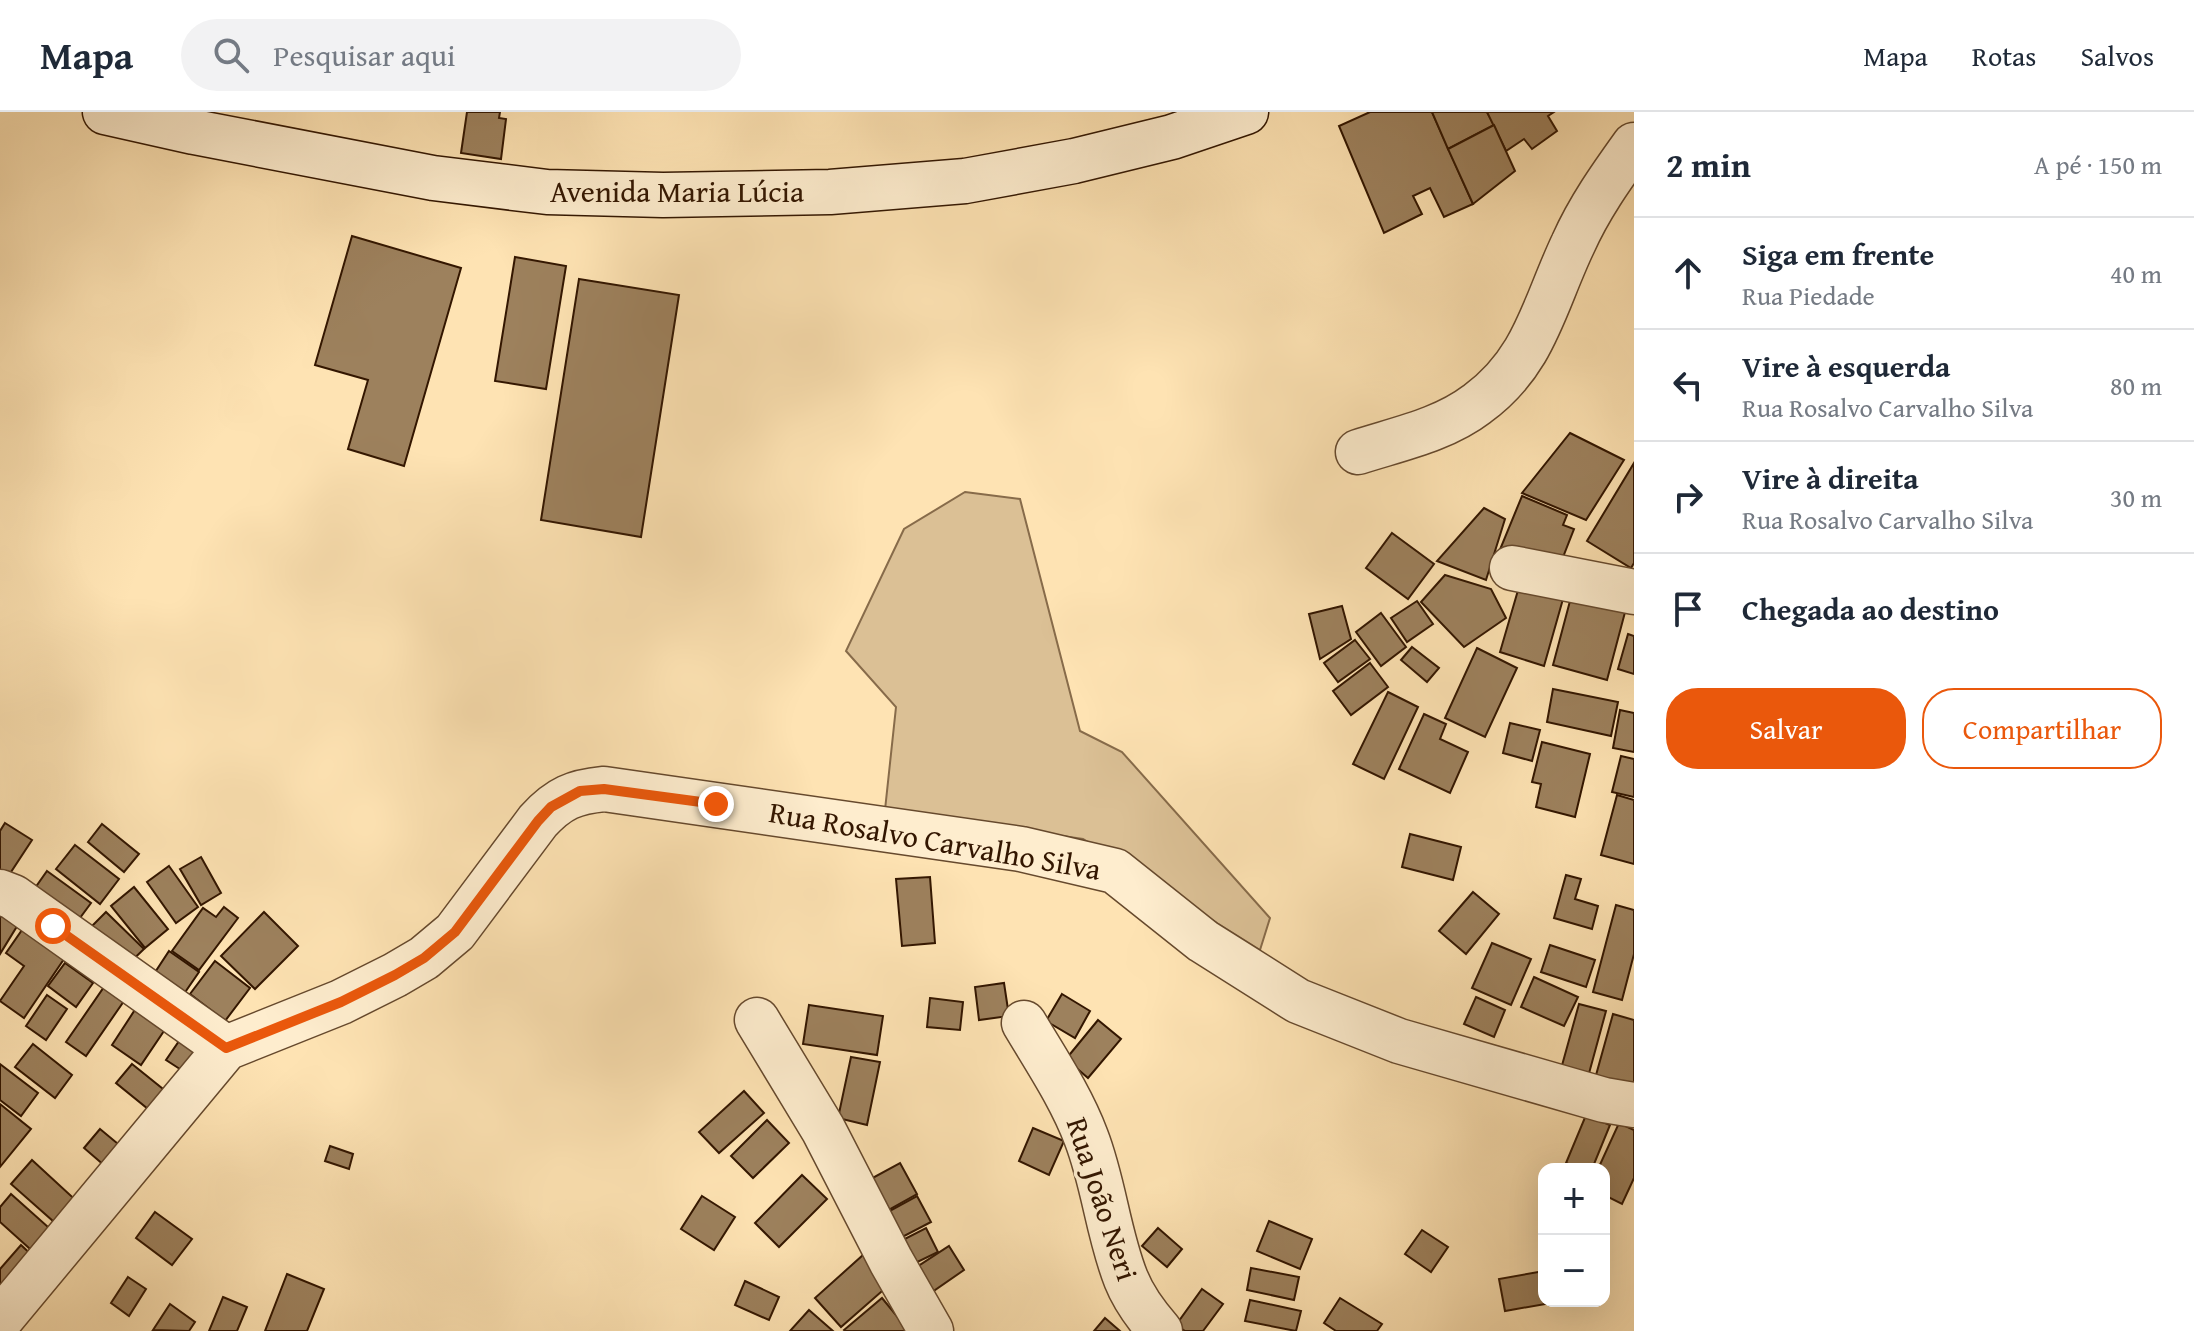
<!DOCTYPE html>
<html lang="pt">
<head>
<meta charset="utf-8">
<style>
	:root { --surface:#fff; --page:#f2f2f3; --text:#1f2937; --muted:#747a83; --line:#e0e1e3; --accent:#ea580c }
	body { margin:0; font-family:"Gentium Book Plus",serif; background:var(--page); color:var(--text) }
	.controls { position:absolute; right:24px; bottom:24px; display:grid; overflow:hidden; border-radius:16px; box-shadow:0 8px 32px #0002 }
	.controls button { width:72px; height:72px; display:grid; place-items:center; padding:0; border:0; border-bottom:2px solid var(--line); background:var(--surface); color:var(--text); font:40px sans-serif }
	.stop { position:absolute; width:24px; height:24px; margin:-18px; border:6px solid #ea580c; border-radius:50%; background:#fff }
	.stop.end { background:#ea580c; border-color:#fff; box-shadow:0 2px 8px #0008 }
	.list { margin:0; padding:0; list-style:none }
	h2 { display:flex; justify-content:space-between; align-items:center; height:104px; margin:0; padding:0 32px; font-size:34px }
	h2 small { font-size:26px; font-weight:400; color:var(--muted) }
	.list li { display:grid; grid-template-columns:52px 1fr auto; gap:24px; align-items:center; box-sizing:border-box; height:112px; padding:0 32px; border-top:2px solid var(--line) }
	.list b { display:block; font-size:30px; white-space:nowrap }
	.list p { margin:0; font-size:26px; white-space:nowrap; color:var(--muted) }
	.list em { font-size:26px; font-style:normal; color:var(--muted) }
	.actions { display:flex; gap:16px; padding:24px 32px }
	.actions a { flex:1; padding:18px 0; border:2px solid var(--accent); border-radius:32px; text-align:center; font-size:28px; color:var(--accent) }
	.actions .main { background:var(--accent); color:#fff }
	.icon { flex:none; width:44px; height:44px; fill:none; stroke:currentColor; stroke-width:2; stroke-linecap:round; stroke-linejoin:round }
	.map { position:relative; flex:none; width:1634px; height:1219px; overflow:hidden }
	header { display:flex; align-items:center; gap:48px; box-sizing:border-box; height:112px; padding:0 40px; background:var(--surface); border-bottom:2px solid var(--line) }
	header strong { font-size:38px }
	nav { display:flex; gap:44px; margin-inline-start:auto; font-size:28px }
	.search { width:560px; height:72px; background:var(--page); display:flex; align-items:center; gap:20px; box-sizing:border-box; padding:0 28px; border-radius:44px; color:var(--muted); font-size:30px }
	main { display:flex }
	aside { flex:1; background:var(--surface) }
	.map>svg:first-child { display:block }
	.green { fill:#dbc095; stroke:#876b4a; stroke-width:2 }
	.building { fill:#9d815d; stroke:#331600; stroke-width:2 }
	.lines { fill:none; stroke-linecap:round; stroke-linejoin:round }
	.street-casing { stroke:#66492d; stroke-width:47 }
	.secondary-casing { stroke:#331600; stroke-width:47 }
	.street { stroke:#feedce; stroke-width:44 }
	.secondary { stroke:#feedce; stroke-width:44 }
	.route { stroke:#ea580c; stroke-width:10 }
	.labels { text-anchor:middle; stroke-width:7; stroke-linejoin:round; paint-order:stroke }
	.street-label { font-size:30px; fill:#331600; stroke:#feedce }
</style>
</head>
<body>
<header>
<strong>Mapa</strong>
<div class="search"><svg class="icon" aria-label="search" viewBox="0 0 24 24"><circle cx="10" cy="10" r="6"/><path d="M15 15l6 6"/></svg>Pesquisar aqui</div>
<nav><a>Mapa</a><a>Rotas</a><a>Salvos</a></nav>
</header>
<main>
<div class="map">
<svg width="1634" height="1219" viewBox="0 0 1634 1219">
	<rect width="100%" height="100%" fill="#fee3b3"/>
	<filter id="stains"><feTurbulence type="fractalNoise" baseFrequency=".0025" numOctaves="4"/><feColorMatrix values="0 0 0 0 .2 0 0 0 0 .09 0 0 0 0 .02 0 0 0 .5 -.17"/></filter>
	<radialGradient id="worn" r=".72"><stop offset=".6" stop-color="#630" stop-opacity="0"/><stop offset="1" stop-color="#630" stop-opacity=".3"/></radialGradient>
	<!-- green -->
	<path class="green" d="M965,380L1020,387L1080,619L1122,640L1270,806L1260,838L1083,727L885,698L896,595L846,539L904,417Z"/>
	<!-- building -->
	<g class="building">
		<path d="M467,0H500L499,6L506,7L501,47L461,41Z"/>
		<path d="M1370,0H1432L1473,92L1444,105L1430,76L1413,84L1422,102L1384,121L1339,14Z"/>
		<path d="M1432,0H1487L1494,13L1448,37Z"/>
		<path d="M1487,0H1554L1548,4L1557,19L1532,37L1524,27L1506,39Z"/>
		<path d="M1494,13L1515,59L1473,92L1448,37Z"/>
		<path d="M352,124L461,156L404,354L348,337L368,268L315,253Z"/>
		<path d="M515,145L566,154L546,277L495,269Z"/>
		<path d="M579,167L679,183L641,425L541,408Z"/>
		<path d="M1570,321L1624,348L1586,408L1522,381Z"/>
		<path d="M1634,351V451L1631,456L1587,429Z"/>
		<path d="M1522,384L1567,403L1563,413L1574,417L1556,463L1499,440Z"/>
		<path d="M1484,396L1505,407L1486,468L1437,449Z"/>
		<path d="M1392,421L1434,452L1408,487L1366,456Z"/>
		<path d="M1445,463L1491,477L1506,506L1464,535L1421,490Z"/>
		<path d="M1521,468L1565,480L1544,554L1500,540Z"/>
		<path d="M1574,474L1628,489L1607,568L1553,553Z"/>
		<path d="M1417,489L1433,512L1407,530L1391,506Z"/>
		<path d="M1342,494L1351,527L1320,547L1309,502Z"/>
		<path d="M1381,501L1406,535L1381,554L1356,520Z"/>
		<path d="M1628,522L1634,524V562L1618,557Z"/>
		<path d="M1355,528L1370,547L1338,570L1324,551Z"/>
		<path d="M1412,535L1439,556L1427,570L1401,548Z"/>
		<path d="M1477,536L1517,556L1485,625L1445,606Z"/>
		<path d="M1370,551L1388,575L1351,603L1333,579Z"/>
		<path d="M1553,577L1618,590L1611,624L1547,610Z"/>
		<path d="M1388,580L1418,595L1384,667L1353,652Z"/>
		<path d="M1620,598L1634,601V640L1613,636Z"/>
		<path d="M1424,602L1446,612L1440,627L1468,640L1450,681L1399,657Z"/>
		<path d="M1510,611L1540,618L1532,649L1503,641Z"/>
		<path d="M1542,630L1590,642L1575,705L1536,695L1541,672L1532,670Z"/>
		<path d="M1621,644L1634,647V685L1612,680Z"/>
		<path d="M1617,683L1634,688V752L1601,743Z"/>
		<path d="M5,711L32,728L7,766L0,761V719Z"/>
		<path d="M102,712L139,742L124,760L88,730Z"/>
		<path d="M1410,722L1461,735L1453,768L1402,755Z"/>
		<path d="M75,733L119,767L100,792L56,757Z"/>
		<path d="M201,745L221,781L201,793L180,757Z"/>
		<path d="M169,754L198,795L176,811L147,770Z"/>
		<path d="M47,759L91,791L71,818L28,786Z"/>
		<path d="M1566,763L1581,767L1575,787L1598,794L1592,817L1554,806Z"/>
		<path d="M930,765L935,831L902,834L896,767Z"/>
		<path d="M134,775L168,817L145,836L111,794Z"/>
		<path d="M1473,780L1499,802L1466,842L1439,819Z"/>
		<path d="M1616,793L1634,798V842L1622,888L1593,880Z"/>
		<path d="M224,795L238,806L199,858L172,839L203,796L216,805Z"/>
		<path d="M0,800L19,811L0,842Z"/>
		<path d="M106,800L144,837L122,858L85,821Z"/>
		<path d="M264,800L298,834L255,877L221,844Z"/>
		<path d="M22,818L64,847L24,906L0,889L24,854L6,841Z"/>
		<path d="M1492,831L1531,847L1511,893L1472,876Z"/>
		<path d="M1550,833L1595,848L1586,875L1541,860Z"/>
		<path d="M169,839L199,860L179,889L150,868Z"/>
		<path d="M215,849L250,876L225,909L190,882Z"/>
		<path d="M65,851L93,871L76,895L48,874Z"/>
		<path d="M1534,865L1578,885L1564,914L1521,895Z"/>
		<path d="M1004,871L1009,904L979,908L975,875Z"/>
		<path d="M104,875L124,889L86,944L66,930Z"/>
		<path d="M1062,882L1090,899L1075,926L1046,909Z"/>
		<path d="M47,883L67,897L46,928L26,914Z"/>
		<path d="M1476,885L1505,898L1494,925L1464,912Z"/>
		<path d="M930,886L963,890L960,918L927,915Z"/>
		<path d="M140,890L170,910L141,953L112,933Z"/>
		<path d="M1579,892L1606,899L1588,965L1561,957Z"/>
		<path d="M809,893L883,904L877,943L803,932Z"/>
		<path d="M1613,902L1634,908V982L1593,974Z"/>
		<path d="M1098,908L1121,927L1088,966L1066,947Z"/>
		<path d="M188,916L208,930L186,961L166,948Z"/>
		<path d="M33,932L72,963L55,986L15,955Z"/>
		<path d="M851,945L880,950L867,1013L838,1006Z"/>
		<path d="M0,952L38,981L21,1004L0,988Z"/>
		<path d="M132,952L168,981L153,1001L116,971Z"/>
		<path d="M744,979L764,1001L719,1041L699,1020Z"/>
		<path d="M0,992L31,1017L0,1055Z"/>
		<path d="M1586,1003L1610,1013L1592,1057H1580L1566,1051Z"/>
		<path d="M767,1008L789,1031L753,1066L731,1044Z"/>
		<path d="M1619,1011L1634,1018V1066L1622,1092L1604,1083V1057H1598Z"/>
		<path d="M1033,1016L1064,1029L1049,1063L1019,1049Z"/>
		<path d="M100,1017L129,1041L112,1060L84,1036Z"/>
		<path d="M330,1034L353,1042L349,1057L325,1049Z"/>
		<path d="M32,1048L82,1094L62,1117L11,1072Z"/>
		<path d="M900,1051L917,1082L874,1106L856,1075Z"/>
		<path d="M802,1063L827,1087L779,1135L755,1111Z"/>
		<path d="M11,1082L57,1123L39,1145L0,1110V1095Z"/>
		<path d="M702,1084L735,1105L714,1138L681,1117Z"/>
		<path d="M917,1084L931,1110L887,1133L873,1108Z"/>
		<path d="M155,1100L192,1127L172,1153L136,1126Z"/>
		<path d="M1269,1109L1312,1127L1300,1157L1257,1139Z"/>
		<path d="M926,1116L938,1140L905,1156L893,1133Z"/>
		<path d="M1158,1116L1182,1137L1167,1155L1142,1134Z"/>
		<path d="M1422,1118L1448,1135L1431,1160L1405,1142Z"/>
		<path d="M21,1133L36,1147L0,1184V1157Z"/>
		<path d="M949,1134L964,1158L922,1187L906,1162Z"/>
		<path d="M863,1143L889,1173L841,1215L815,1186Z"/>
		<path d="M1251,1156L1299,1165L1294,1188L1247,1178Z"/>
		<path d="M1544,1159V1189H1550L1551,1191L1505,1199L1499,1167Z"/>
		<path d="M287,1162L324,1177L307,1219H265Z"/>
		<path d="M128,1165L146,1177L129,1204L111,1191Z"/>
		<path d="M745,1169L779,1185L769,1208L735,1193Z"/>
		<path d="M1202,1177L1223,1192L1203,1219H1185L1176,1213Z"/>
		<path d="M223,1185L247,1195L237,1219H209Z"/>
		<path d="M882,1186L909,1219H845L844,1218Z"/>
		<path d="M1340,1186L1382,1212L1377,1219H1336L1324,1211Z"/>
		<path d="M1250,1188L1301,1199L1296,1219L1245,1209Z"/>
		<path d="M170,1192L195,1210L189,1219L153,1218Z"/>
		<path d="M809,1198L833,1219H790Z"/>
		<path d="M1105,1206L1120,1219H1094Z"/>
	</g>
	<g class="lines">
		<defs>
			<g id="street">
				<path d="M1358,340C1398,327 1443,318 1477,292C1535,250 1544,193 1573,132C1589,96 1611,65 1634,33"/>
				<path d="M1512,456L1634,480"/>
				<path d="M0,780L13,785L226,936"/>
				<path d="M757,908L823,1017L891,1149L931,1219"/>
				<path d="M1024,911C1046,948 1071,985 1086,1025C1104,1071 1108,1122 1126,1167C1134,1187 1146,1203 1160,1219"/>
				<path d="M0,1208L226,936L341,890L395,863L424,846L455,820L538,709C559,686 574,680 604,677L1021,737L1115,759L1203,829L1298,889L1399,929L1604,988L1634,993"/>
			</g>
			<path id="secondary" d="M105,0L194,20L433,66L547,80L663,83L830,80L965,69L1074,49L1172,25L1246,0"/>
		</defs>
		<!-- street casing -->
		<use href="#street" class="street-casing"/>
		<!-- secondary casing -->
		<use href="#secondary" class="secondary-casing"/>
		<!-- street -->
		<use href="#street" class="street"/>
		<!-- secondary -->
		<use href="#secondary" class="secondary"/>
	</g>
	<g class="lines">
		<!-- route -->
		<path class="route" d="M53,814L226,936L341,890L395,863L424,846L455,820L538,709L551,695L580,679L604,677L716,692"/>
	</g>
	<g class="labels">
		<!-- street labels -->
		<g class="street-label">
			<text x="677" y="90">Avenida Maria Lúcia</text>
			<text transform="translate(935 729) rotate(10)" y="10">Rua Rosalvo Carvalho Silva</text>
			<text transform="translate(1102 1087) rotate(72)" y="10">Rua João Neri</text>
		</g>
	</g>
	<rect width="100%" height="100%" filter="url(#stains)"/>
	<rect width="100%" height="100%" fill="url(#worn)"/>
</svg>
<div class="controls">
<button>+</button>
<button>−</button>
</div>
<div class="stop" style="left:53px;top:814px"></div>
<div class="stop end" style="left:716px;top:692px"></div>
</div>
<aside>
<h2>2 min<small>A pé · 150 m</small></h2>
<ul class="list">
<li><svg class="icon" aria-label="ahead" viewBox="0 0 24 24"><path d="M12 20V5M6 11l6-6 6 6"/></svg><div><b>Siga em frente</b><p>Rua Piedade</p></div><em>40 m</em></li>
<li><svg class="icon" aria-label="left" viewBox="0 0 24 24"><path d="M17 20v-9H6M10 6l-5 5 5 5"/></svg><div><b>Vire à esquerda</b><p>Rua Rosalvo Carvalho Silva</p></div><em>80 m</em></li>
<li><svg class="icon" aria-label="right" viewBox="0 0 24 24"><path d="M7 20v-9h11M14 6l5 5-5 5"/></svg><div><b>Vire à direita</b><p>Rua Rosalvo Carvalho Silva</p></div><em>30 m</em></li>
<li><svg class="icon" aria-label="arrive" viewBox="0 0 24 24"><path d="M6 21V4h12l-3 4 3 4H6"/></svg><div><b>Chegada ao destino</b></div></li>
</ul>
<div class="actions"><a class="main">Salvar</a><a>Compartilhar</a></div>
</aside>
</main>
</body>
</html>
